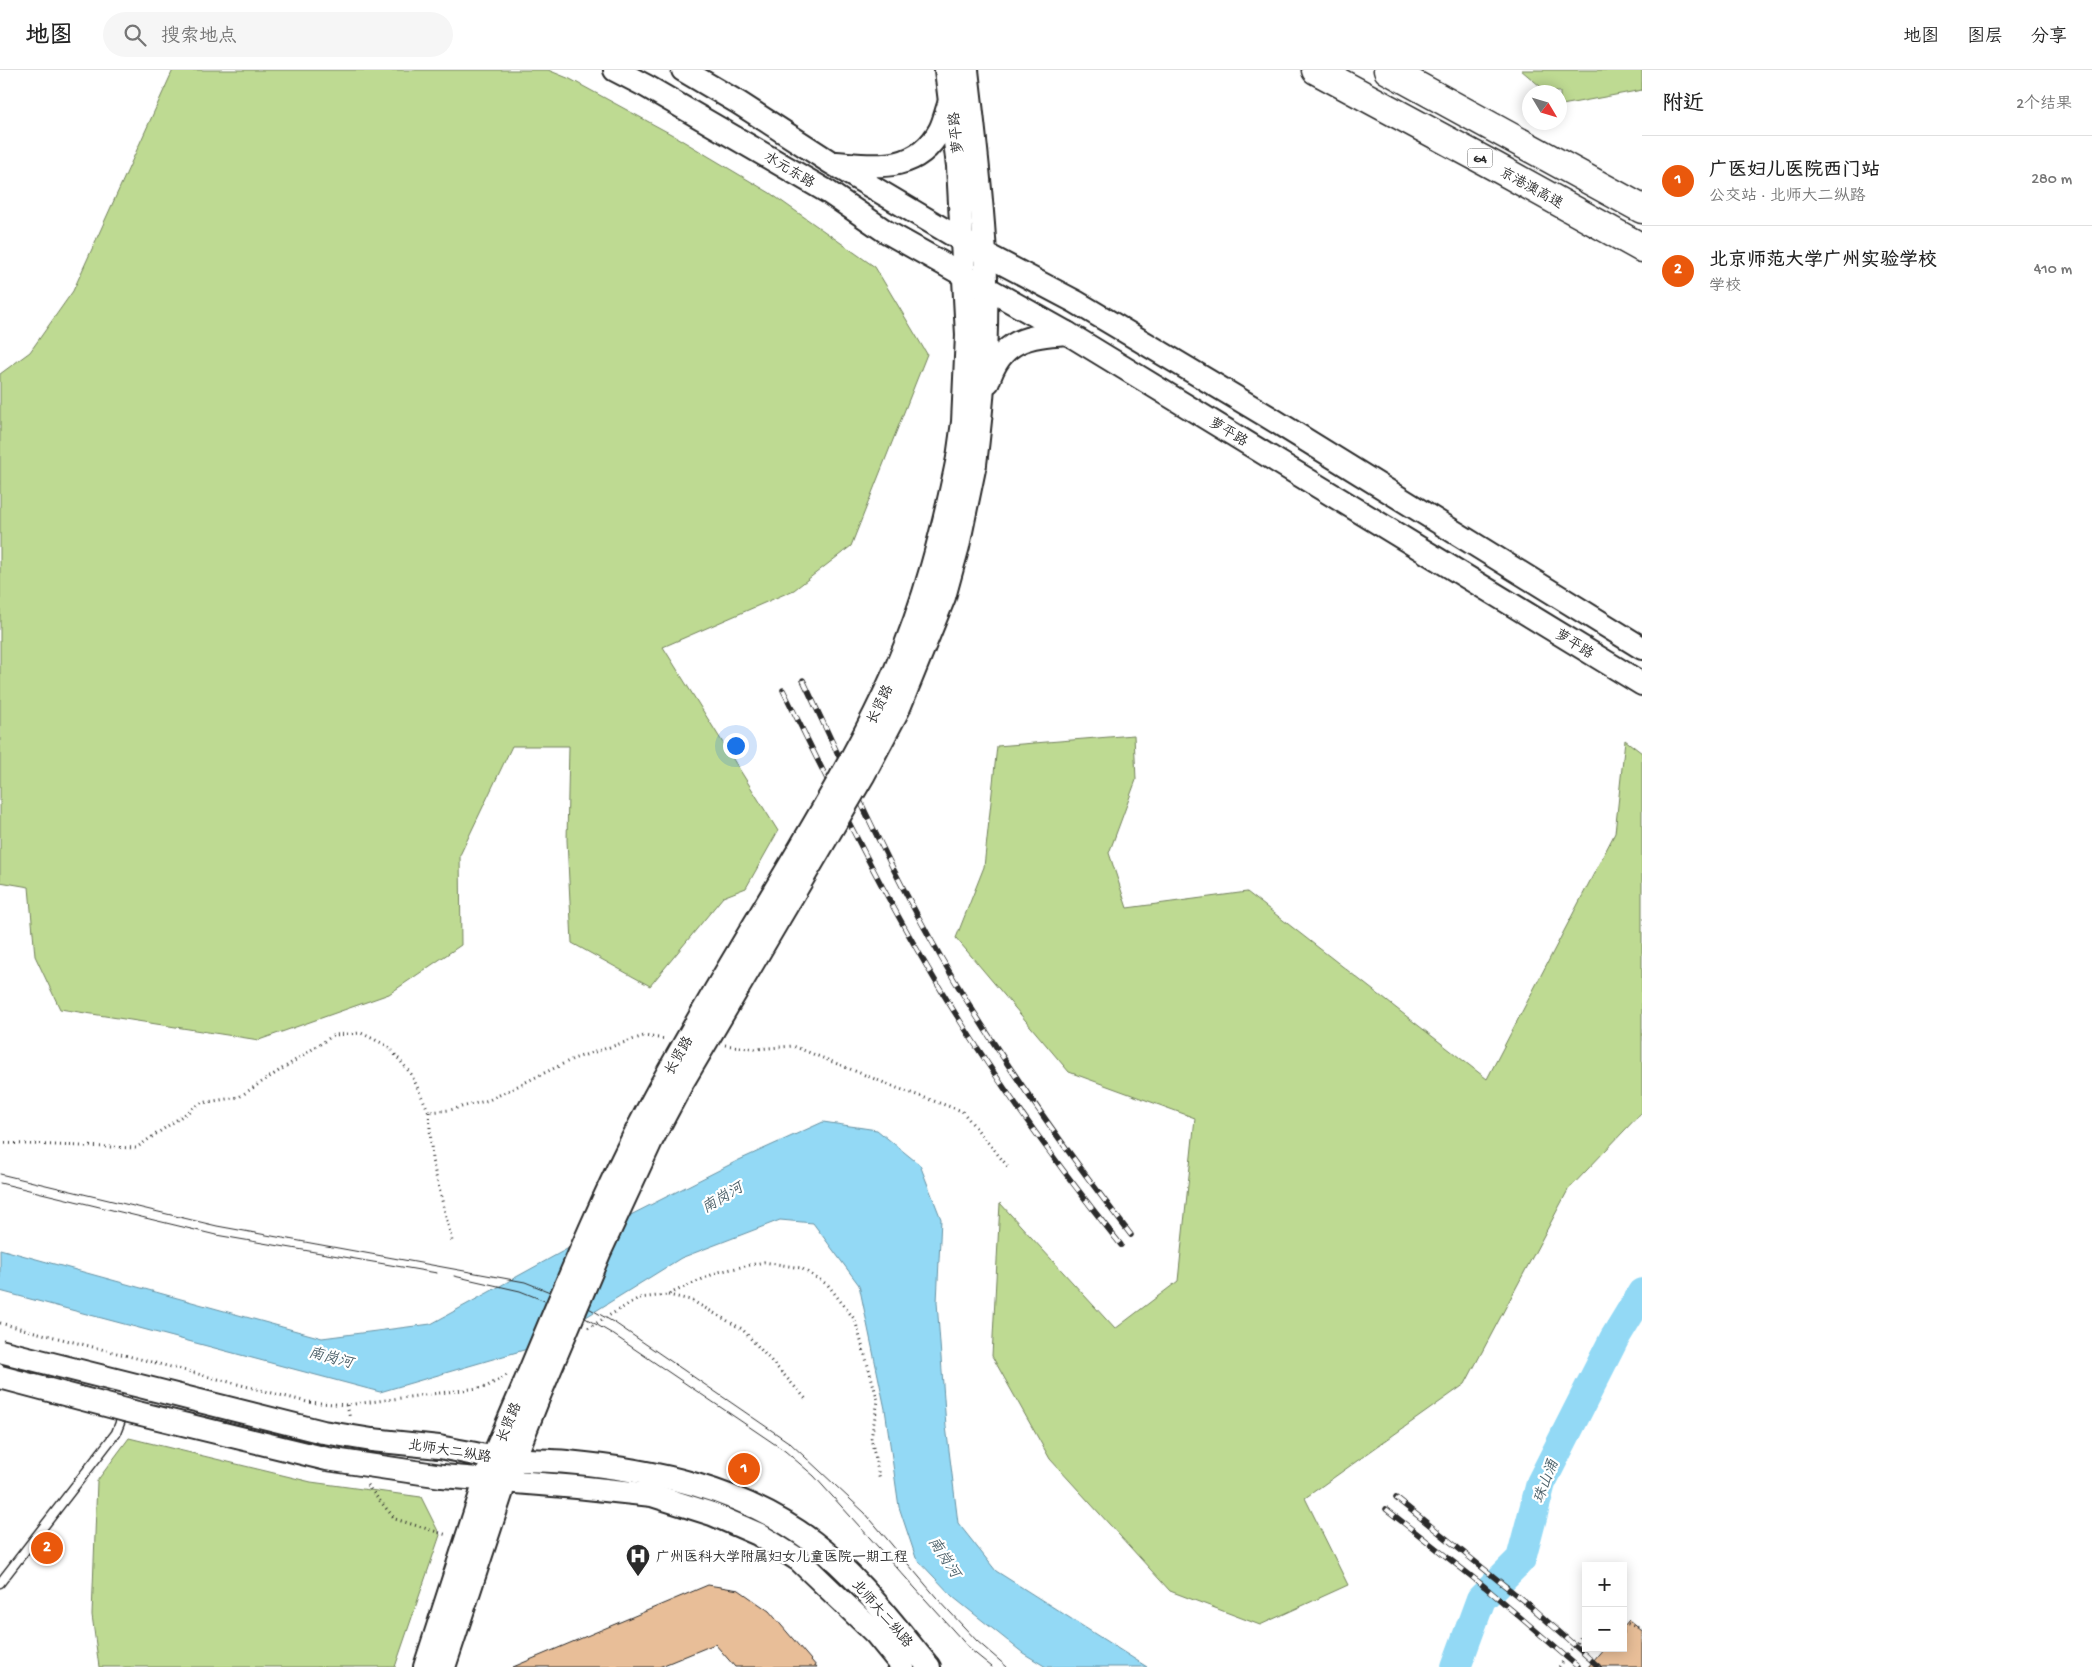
<!DOCTYPE html>
<html lang="zh">
<head>
<meta charset="utf-8">
<style>
	:root { --surface:#fff; --page:#f6f6f6; --text:#222; --muted:#767676; --line:#e0e0e0; --accent:#ea580c }
	body { margin:0; font-family:"Gochi Hand","LXGW WenKai TC",sans-serif; background:var(--page); color:var(--text) }
	.controls { position:absolute; right:15px; bottom:15px; display:grid; overflow:hidden; border-radius:0px; box-shadow:0 2px 12px #0003 }
	.controls button { width:45px; height:45px; display:grid; place-items:center; padding:0; border:0; border-bottom:1px solid var(--line); background:var(--surface); color:var(--text); font:25px sans-serif }
	.compass { position:absolute; left:1522px; top:15px; width:45px; height:45px; border-radius:50%; background:var(--surface); box-shadow:0 2px 12px #0003; rotate:128deg }
	.you { position:absolute; left:735px; top:675px; width:18px; height:18px; margin:-12px; border:4px solid #fff; border-radius:50%; background:#1a73e8; box-shadow:0 0 0 8px #1a73e833 }
	.badge { display:grid; place-items:center; width:32px; height:32px; border-radius:50%; background:var(--accent); color:#fff; font-size:16px; font-weight:700 }
	.pin { position:absolute; translate:-50% -50%; border:2px solid #fff; box-shadow:0 1px 5px #0006 }
	.list { margin:0; padding:0; list-style:none }
	h2 { display:flex; justify-content:space-between; align-items:center; height:65px; margin:0; padding:0 20px; font-size:21px }
	h2 small { font-size:16px; font-weight:400; color:var(--muted) }
	.list li { display:grid; grid-template-columns:32px 1fr auto; gap:15px; align-items:center; box-sizing:border-box; height:90px; padding:0 20px; border-top:1px solid var(--line) }
	.list b { display:block; font-size:19px; white-space:nowrap }
	.list p { margin:0; font-size:16px; white-space:nowrap; color:var(--muted) }
	.list em { font-size:16px; font-style:normal; color:var(--muted) }
	.icon { flex:none; width:28px; height:28px; fill:none; stroke:currentColor; stroke-width:2; stroke-linecap:round; stroke-linejoin:round }
	.map { position:relative; flex:none; width:1642px; height:1597px; overflow:hidden }
	header { display:flex; align-items:center; gap:30px; box-sizing:border-box; height:70px; padding:0 25px; background:var(--surface); border-bottom:1px solid var(--line) }
	header strong { font-size:24px }
	nav { display:flex; gap:28px; margin-inline-start:auto; font-size:18px }
	.search { width:350px; height:45px; background:var(--page); display:flex; align-items:center; gap:12px; box-sizing:border-box; padding:0 18px; border-radius:28px; color:var(--muted); font-size:19px }
	main { display:flex }
	aside { flex:1; background:var(--surface) }
	.map>svg:first-child { display:block }
	.green { fill:#beda92; stroke:#74825e }
	.water { fill:#93d9f5; stroke:#6993a4 }
	.lines { fill:none; stroke-linecap:round; stroke-linejoin:round }
	.river { stroke:#93d9f5; stroke-width:30 }
	.building { fill:#e8be98; stroke:#2b2b2b }
	.lane-casing { stroke:#2b2b2b; stroke-width:11 }
	.secondary-casing { stroke:#2b2b2b; stroke-width:26 }
	.highway-casing { stroke:#2b2b2b; stroke-width:31 }
	.path { stroke:#2b2b2b; stroke-width:3; stroke-dasharray:1 4; stroke-linecap:butt }
	.lane { stroke:#fff; stroke-width:8 }
	.secondary { stroke:#fff; stroke-width:22 }
	.highway { stroke:#fff; stroke-width:28 }
	.tram { stroke:#2b2b2b; stroke-width:1 }
	.rail-casing { stroke:#2b2b2b; stroke-width:5.5 }
	.rail { stroke:#fff; stroke-width:4; stroke-dasharray:11; stroke-linecap:butt }
	.secondary-bridge-casing { stroke:#2b2b2b; stroke-width:26; stroke-linecap:butt }
	.secondary-bridge { stroke:#fff; stroke-width:22 }
	.labels { text-anchor:middle; stroke-width:4.5; stroke-linejoin:round; paint-order:stroke }
	.shield { fill:#fff; stroke:#6b6b6b; stroke-width:1 }
	.shield-label { font-size:12px; font-weight:bold; fill:#2b2b2b }
	.street-label { font-size:14px; fill:#2b2b2b; stroke:#fff }
	.poi-label { font-size:14px; fill:#2b2b2b; stroke:#fff; text-anchor:start }
	.water-label { font-size:15px; font-style:italic; fill:#4a5f68; stroke:#fff }
</style>
</head>
<body>
<header>
<strong>地图</strong>
<div class="search"><svg class="icon" aria-label="search" viewBox="0 0 24 24"><circle cx="10" cy="10" r="6"/><path d="M15 15l6 6"/></svg>搜索地点</div>
<nav><a>地图</a><a>图层</a><a>分享</a></nav>
</header>
<main>
<div class="map">
<svg width="1642" height="1597" viewBox="0 0 1642 1597">
	<rect width="100%" height="100%" fill="#fff"/>
	<filter id="ink" filterUnits="userSpaceOnUse"><feTurbulence type="fractalNoise" baseFrequency=".02" numOctaves="2"/><feDisplacementMap in="SourceGraphic" scale="10" xChannelSelector="R" yChannelSelector="G"/><feConvolveMatrix kernelMatrix="1 2 1 2 8 2 1 2 1" color-interpolation-filters="sRGB"/></filter>
	<g filter="url(#ink)">
		<!-- green -->
		<g class="green">
			<path d="M173,0H548L570,9L671,64L770,123L875,197L927,284L851,476L794,520L663,577L778,761L746,818L723,827L650,916L572,873L567,770L569,676H512L460,785L461,875L389,924L259,970L60,939L35,886L29,817L0,812V304L30,282L73,221Z"/>
			<path d="M1521,0H1642V20L1562,35L1560,33V22H1547Z"/>
			<path d="M1134,665L1136,710L1109,783L1127,838L1247,822L1487,1009L1615,763L1625,670L1642,683V1042L1568,1120L1465,1314L1305,1428L1348,1515L1260,1555L1170,1521L1050,1389L992,1286L1000,1133L1115,1259L1178,1211L1195,1048L1069,1002L956,868L984,797L997,676Z"/>
			<path d="M129,1368L311,1412L421,1427L440,1465L395,1597H99L92,1545L97,1411Z"/>
		</g>
		<!-- water -->
		<path class="water" d="M823,1052L877,1060L920,1095L941,1149L937,1232L946,1356L958,1453L996,1501L1147,1597H1046L1023,1583L953,1527L916,1488L899,1437L885,1339L859,1215L813,1153L780,1150L681,1188L541,1275L380,1322L0,1221V1179L322,1268L431,1254L607,1157L739,1090Z"/>
		<g class="lines">
			<!-- river -->
			<path class="river" d="M1456,1597L1481,1529L1521,1489L1541,1413L1614,1269L1642,1223"/>
		</g>
		<!-- building -->
		<g class="building">
			<path d="M708,1515L739,1520L769,1541L817,1597H735L715,1574L659,1597H513Z"/>
			<path d="M1629,1550L1642,1561V1597H1588L1604,1578H1623V1557Z"/>
		</g>
		<g class="lines">
			<defs>
				<path id="lane" d="M0,1513L116,1363L125,1340L128,1316"/>
				<g id="secondary">
					<path d="M615,0L646,16L763,84L828,122L885,161L1067,263L1642,614"/>
					<path d="M683,0L739,33L830,92L985,184L1076,232L1267,346L1642,578"/>
					<path d="M946,0L958,96L967,265L963,352L958,388"/>
					<path d="M967,0C974,62 982,124 985,185C989,256 984,324 975,394"/>
					<path d="M836,93C876,96 917,103 940,60C944,52 946,43 949,34"/>
					<path d="M988,312C1001,269 1028,266 1067,263"/>
					<path d="M439,1377C456,1380 474,1384 491,1387C516,1391 542,1390 567,1392C653,1400 742,1418 813,1472C858,1506 893,1554 929,1597"/>
					<path d="M442,1406L577,1417L652,1425L712,1444L758,1464L799,1490L876,1564L903,1597"/>
					<path d="M425,1597L493,1387L524,1315"/>
					<path d="M444,1597L505,1412L541,1321"/>
				</g>
				<g id="highway">
					<path d="M1316,0L1496,97L1642,178"/>
					<path d="M1388,0L1642,139"/>
				</g>
			</defs>
			<!-- lane casing -->
			<use href="#lane" class="lane-casing"/>
			<!-- secondary casing -->
			<use href="#secondary" class="secondary-casing"/>
			<!-- highway casing -->
			<use href="#highway" class="highway-casing"/>
			<!-- path -->
			<g class="path">
				<path d="M725,975L756,979L793,976L897,1018L962,1041L1009,1098"/>
				<path d="M429,1042L432,1090L452,1171"/>
				<path d="M0,1073L136,1078L201,1033L239,1027L334,965L361,963L388,976L411,1004L429,1042L450,1040L489,1030L573,989L644,966L666,969"/>
				<path d="M668,1225L691,1230L742,1259L806,1329"/>
				<path d="M0,1253L307,1332L347,1335L486,1317L507,1305"/>
				<path d="M588,1258L639,1228L667,1225L718,1202L764,1192L801,1198L828,1215L855,1250L878,1331L871,1368L880,1411"/>
				<path d="M347,1335L350,1349"/>
				<path d="M367,1415L395,1449L447,1465"/>
				<path d="M1623,1552L1642,1559"/>
				<path d="M1559,1597L1586,1560"/>
			</g>
			<!-- lane -->
			<use href="#lane" class="lane"/>
			<!-- secondary -->
			<use href="#secondary" class="secondary"/>
			<!-- highway -->
			<use href="#highway" class="highway"/>
			<!-- tram -->
			<g class="tram">
				<path d="M0,1104L217,1156L525,1212L585,1236L615,1253L790,1373L865,1443L936,1527L977,1571L1007,1597"/>
				<path d="M0,1113L216,1165L437,1203"/>
				<path d="M454,1206L520,1221L580,1245L611,1263L785,1381L814,1406L971,1580L992,1597"/>
			</g>
			<defs>
				<g id="rail">
					<path d="M803,610C844,696 883,784 930,868C988,972 1058,1070 1131,1165"/>
					<path d="M783,620C834,723 884,827 944,925C997,1012 1057,1095 1121,1175"/>
					<path d="M1396,1428L1530,1536L1599,1597"/>
					<path d="M1386,1439L1485,1517L1578,1597"/>
				</g>
			</defs>
			<!-- rail casing -->
			<use href="#rail" class="rail-casing"/>
			<!-- rail -->
			<use href="#rail" class="rail"/>
			<defs>
				<g id="secondary-bridge">
					<path d="M0,1281L323,1362L372,1370L439,1377"/>
					<path d="M0,1307L125,1340L327,1389L442,1406"/>
					<path d="M524,1315C565,1218 604,1120 654,1028C700,943 751,861 800,778C834,720 868,662 895,601C925,532 943,461 958,388"/>
					<path d="M541,1321L600,1181L651,1071L682,1013L863,706L898,640L944,527L958,476L975,394"/>
				</g>
			</defs>
			<!-- secondary-bridge casing -->
			<use href="#secondary-bridge" class="secondary-bridge-casing"/>
			<!-- secondary-bridge -->
			<use href="#secondary-bridge" class="secondary-bridge"/>
		</g>
	</g>
	<!-- icons -->
	<defs>
		<symbol id="hospital-pin" viewBox="-11 -11 22 30"><path d="M0 17L-7.5 6A9.5 9.5 0 1 1 7.5 6Z" fill="#2b2b2b" stroke="#fff"/><path d="M-5-5h3v3.5h4V-5h3V5h-3V1.5h-4V5h-3Z" fill="#fff"/></symbol>
	</defs>
	<g fill-rule="evenodd">
		<use href="#hospital-pin" x="624" y="1472" width="28" height="38"/>
	</g>
	<g class="labels">
		<!-- shield labels -->
		<rect class="shield" x="1467.5" y="78.5" width="25" height="19" rx="4"/>
		<g class="shield-label">
			<text x="1480" y="92">G4</text>
		</g>
		<!-- street labels -->
		<g class="street-label">
			<text transform="translate(955 63) rotate(-96)" y="5">萝平路</text>
			<text transform="translate(790 99) rotate(31)" y="5">水元东路</text>
			<text transform="translate(1532 117) rotate(29)" y="5">京港澳高速</text>
			<text transform="translate(1229 361) rotate(31)" y="5">萝平路</text>
			<text transform="translate(1575 573) rotate(32)" y="5">萝平路</text>
			<text transform="translate(879 634) rotate(-64)" y="5">长贤路</text>
			<text transform="translate(678 985) rotate(-60)" y="5">长贤路</text>
			<text transform="translate(508 1352) rotate(-67)" y="5">长贤路</text>
			<text transform="translate(450 1380) rotate(9)" y="5">北师大二纵路</text>
			<text transform="translate(883 1543) rotate(49)" y="5">北师大二纵路</text>
		</g>
		<!-- poi labels -->
		<g class="poi-label">
			<text x="656" y="1491">广州医科大学附属妇女儿童医院一期工程</text>
		</g>
		<!-- water labels -->
		<g class="water-label">
			<text transform="translate(722 1127) rotate(-31)" y="5">南岗河</text>
			<text transform="translate(331 1287) rotate(15)" y="5">南岗河</text>
			<text transform="translate(1545 1411) rotate(-69)" y="5">珠山涌</text>
			<text transform="translate(945 1487) rotate(57)" y="5">南岗河</text>
		</g>
	</g>
</svg>
<div class="controls">
<button>+</button>
<button>−</button>
</div>
<svg class="compass" viewBox="-18 -18 36 36"><path d="M0-13l5 13h-10z" fill="#e53935"/><path d="M0 13l5-13h-10z" fill="#767676"/></svg>
<div class="you"></div>
<div class="pin badge" style="left:744px;top:1399px">1</div>
<div class="pin badge" style="left:47px;top:1478px">2</div>
</div>
<aside>
<h2>附近<small>2个结果</small></h2>
<ul class="list">
<li><span class="badge">1</span><div><b>广医妇儿医院西门站</b><p>公交站 · 北师大二纵路</p></div><em>280 m</em></li>
<li><span class="badge">2</span><div><b>北京师范大学广州实验学校</b><p>学校</p></div><em>410 m</em></li>
</ul>
</aside>
</main>
</body>
</html>
